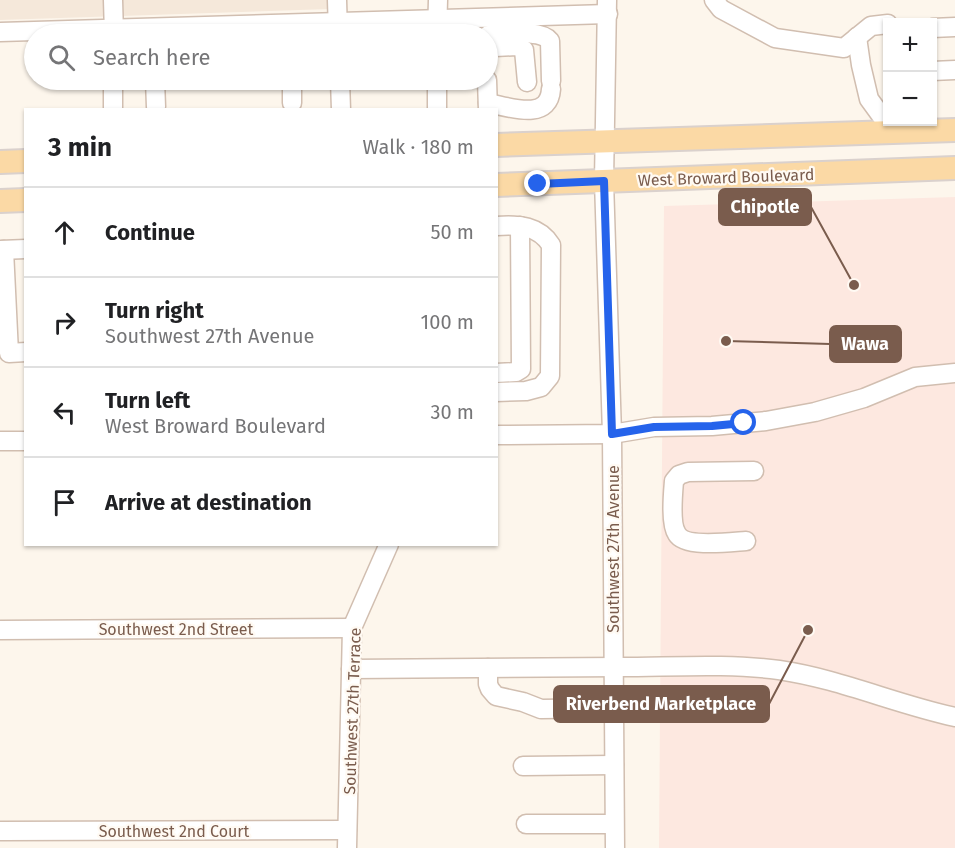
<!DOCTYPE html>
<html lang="en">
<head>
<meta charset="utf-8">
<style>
	:root { --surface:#fff; --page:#f2f2f2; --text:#202124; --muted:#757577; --line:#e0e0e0 }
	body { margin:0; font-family:"Fira Sans",sans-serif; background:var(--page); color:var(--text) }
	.controls { position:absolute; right:18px; top:18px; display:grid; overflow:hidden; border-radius:0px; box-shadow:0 2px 4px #0004 }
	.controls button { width:54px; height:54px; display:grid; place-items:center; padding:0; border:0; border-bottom:2px solid var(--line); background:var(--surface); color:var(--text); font:30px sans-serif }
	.stop { position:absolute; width:18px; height:18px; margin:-14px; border:4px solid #2563eb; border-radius:50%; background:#fff }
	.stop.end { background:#2563eb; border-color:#fff; box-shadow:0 2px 6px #0008 }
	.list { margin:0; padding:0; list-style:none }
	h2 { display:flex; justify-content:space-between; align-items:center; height:78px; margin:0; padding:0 24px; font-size:26px }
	h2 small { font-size:20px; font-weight:400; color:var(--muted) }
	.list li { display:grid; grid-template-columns:39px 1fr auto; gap:18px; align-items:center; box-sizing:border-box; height:90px; padding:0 24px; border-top:2px solid var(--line) }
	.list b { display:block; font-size:22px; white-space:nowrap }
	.list p { margin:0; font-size:20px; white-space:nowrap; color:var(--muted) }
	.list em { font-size:20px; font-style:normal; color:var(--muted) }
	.icon { flex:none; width:33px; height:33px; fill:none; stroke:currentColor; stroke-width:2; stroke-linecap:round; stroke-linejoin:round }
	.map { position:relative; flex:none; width:955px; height:848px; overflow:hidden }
	.search { position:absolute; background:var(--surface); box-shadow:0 2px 4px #0004; left:24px; top:24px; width:474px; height:66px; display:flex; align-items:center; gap:15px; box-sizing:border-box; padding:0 21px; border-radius:33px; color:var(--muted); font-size:22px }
	.panel { position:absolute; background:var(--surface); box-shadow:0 2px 4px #0004; left:24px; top:108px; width:474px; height:438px; border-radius:0px }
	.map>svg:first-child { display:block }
	.residential { fill:#f5e8da }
	.commercial { fill:#fde8e0 }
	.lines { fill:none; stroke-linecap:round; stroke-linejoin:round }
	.minor-casing { stroke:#d1beb0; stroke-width:21 }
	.major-casing { stroke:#dad1cd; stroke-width:26 }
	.minor { stroke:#fff; stroke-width:18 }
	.major { stroke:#fbd9a5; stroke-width:22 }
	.route { stroke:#2563eb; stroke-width:8 }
	.labels { text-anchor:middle; stroke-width:4.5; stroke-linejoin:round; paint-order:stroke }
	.street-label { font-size:16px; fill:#7a5c4d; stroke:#fffaf3 }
	.leader { fill:none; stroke:#7a5c4d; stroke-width:2 }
	.callout-dot { fill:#7a5c4d; stroke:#fffaf3; stroke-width:2 }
	.callout { fill:#7a5c4d; stroke:#7a5c4d; stroke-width:2 }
	.callout-label { font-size:18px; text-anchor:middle; font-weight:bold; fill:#fff }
</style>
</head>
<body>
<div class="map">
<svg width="955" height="848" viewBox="0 0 955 848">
	<rect width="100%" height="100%" fill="#fdf6ec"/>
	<!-- residential -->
	<path class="residential" d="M0,0H330V9L0,20Z"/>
	<!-- commercial -->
	<path class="commercial" d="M955,197V848H659L664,206Z"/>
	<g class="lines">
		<defs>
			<g id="minor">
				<path d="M113,0L114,34"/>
				<path d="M337,0L338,33"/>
				<path d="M607,0L604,181L612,434L615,848"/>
				<path d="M714,0L721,9L775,38L844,48L871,26L888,24"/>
				<path d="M932,28L955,27"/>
				<path d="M0,32L608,14"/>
				<path d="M437,34L438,0"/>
				<path d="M488,35C504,35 539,28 550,41L551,81"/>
				<path d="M857,37L861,65L869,99L893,132"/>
				<path d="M495,47L517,46L524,50L527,82"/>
				<path d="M932,71L955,70"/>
				<path d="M155,80L156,107"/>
				<path d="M292,80V103"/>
				<path d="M340,80L341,110"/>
				<path d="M437,80V110"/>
				<path d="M487,80L488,110"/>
				<path d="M488,103C509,107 549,122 551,89"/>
				<path d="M113,110V80"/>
				<path d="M496,226C519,224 539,226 551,245L550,376L541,387L526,391L496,392"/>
				<path d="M0,250L26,249"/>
				<path d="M4,250L9,353L26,352"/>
				<path d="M496,373L516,372L521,369L520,226"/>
				<path d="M496,435L612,434L654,427L712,426L766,421L815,412L864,398L915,377L955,373"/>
				<path d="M0,441H26"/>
				<path d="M746,541C731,542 685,548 677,534C670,524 673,493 674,481L679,475L688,472L754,471"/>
				<path d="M0,630L352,628"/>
				<path d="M488,668V684L490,689L496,696L523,702L541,709L614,708"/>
				<path d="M351,669C440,669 530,668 620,667C672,667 727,663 779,670C840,679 895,704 955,717"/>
				<path d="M523,766L614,765"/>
				<path d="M526,824H614"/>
				<path d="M0,831L347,830"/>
				<path d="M347,848L352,628L389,544"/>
			</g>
			<g id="major">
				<path d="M496,145L955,130"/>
				<path d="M0,162L26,161"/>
				<path d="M496,185L955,168"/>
				<path d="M0,201L26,200"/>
			</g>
		</defs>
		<!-- minor casing -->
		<use href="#minor" class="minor-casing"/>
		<!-- major casing -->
		<use href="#major" class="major-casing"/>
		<!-- minor -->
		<use href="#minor" class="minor"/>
		<!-- major -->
		<use href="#major" class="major"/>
	</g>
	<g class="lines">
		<!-- route -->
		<path class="route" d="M538,184L604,181L612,434L654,427L712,426L744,423"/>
	</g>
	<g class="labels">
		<!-- street labels -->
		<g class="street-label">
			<text transform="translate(726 177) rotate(-2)" y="6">West Broward Boulevard</text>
			<text transform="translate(613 549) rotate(-90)" y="6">Southwest 27th Avenue</text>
			<text x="176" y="635">Southwest 2nd Street</text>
			<text transform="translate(352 711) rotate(-88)" y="6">Southwest 27th Terrace</text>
			<text x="174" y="837">Southwest 2nd Court</text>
		</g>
	</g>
	<!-- callouts -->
	<path class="leader" d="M854 285L811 207M726 341L830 344M808 630L769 704"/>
	<g class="callout-dot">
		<circle cx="854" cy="285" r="6"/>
		<circle cx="726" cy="341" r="6"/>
		<circle cx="808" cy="630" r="6"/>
	</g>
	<g class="callout">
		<rect x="719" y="189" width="92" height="36" rx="6"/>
		<rect x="830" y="326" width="71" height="36" rx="6"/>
		<rect x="554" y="686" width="215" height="36" rx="6"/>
	</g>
	<g class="callout-label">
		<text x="765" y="213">Chipotle</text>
		<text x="865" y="350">Wawa</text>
		<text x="661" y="710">Riverbend Marketplace</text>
	</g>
</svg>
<div class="controls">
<button>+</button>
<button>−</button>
</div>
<div class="stop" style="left:744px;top:423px"></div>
<div class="stop end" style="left:538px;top:184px"></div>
<div class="search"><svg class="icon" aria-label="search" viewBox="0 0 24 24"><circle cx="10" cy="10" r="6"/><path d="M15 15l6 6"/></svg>Search here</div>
<section class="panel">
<h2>3 min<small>Walk · 180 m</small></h2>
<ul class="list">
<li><svg class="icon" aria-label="ahead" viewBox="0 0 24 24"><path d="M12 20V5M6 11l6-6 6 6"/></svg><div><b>Continue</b></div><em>50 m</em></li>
<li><svg class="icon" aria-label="right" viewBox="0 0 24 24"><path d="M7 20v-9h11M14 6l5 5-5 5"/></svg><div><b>Turn right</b><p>Southwest 27th Avenue</p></div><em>100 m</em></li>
<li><svg class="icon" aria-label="left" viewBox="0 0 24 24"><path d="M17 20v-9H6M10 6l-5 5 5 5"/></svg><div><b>Turn left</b><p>West Broward Boulevard</p></div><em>30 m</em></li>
<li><svg class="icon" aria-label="arrive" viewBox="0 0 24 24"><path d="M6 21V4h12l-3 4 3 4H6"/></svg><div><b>Arrive at destination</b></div></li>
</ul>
</section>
</div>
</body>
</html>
